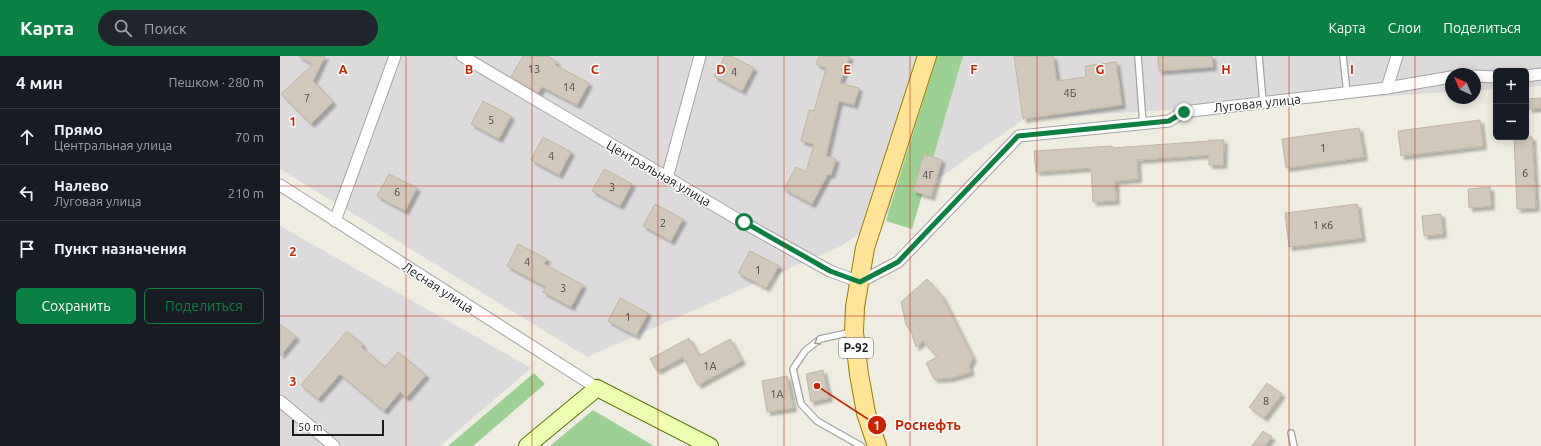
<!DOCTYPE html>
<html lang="ru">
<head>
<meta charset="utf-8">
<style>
	:root { --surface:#171b24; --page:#20242c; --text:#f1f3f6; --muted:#9ea1a6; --line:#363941; --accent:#0b8043 }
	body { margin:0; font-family:Ubuntu,sans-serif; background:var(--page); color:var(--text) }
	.controls { position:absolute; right:12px; top:12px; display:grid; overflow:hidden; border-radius:6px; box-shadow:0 2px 10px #0003 }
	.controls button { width:36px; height:36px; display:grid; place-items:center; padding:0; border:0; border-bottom:1px solid var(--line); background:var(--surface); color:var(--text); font:20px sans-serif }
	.compass { position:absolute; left:1165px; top:12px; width:36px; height:36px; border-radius:50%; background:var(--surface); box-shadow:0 2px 10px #0003; rotate:316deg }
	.scale { position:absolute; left:12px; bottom:10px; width:92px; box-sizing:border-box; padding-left:4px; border:2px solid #1d1d1d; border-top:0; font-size:11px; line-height:14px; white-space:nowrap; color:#1d1d1d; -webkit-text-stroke:3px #fff; paint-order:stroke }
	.stop { position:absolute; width:12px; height:12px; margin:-9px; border:3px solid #0b8043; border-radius:50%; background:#fff }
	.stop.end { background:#0b8043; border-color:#fff; box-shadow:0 1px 4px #0008 }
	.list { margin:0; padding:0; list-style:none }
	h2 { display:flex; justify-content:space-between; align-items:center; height:52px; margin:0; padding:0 16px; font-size:17px }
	h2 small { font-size:13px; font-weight:400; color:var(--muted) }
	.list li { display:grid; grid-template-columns:26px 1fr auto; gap:12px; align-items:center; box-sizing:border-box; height:56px; padding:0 16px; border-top:1px solid var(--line) }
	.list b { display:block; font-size:15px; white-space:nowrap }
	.list p { margin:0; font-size:13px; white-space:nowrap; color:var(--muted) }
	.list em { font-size:13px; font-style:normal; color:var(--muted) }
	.actions { display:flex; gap:8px; padding:12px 16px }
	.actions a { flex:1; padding:9px 0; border:1px solid var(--accent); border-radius:6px; text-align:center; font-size:14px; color:var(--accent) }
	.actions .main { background:var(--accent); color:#fff }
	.icon { flex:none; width:22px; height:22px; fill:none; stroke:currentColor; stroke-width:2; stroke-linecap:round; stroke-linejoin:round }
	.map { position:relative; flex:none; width:1261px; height:390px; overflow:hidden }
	header { display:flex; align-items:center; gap:24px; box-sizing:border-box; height:56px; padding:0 20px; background:var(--accent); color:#fff }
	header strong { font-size:19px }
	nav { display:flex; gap:22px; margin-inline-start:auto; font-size:14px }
	.search { width:280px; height:36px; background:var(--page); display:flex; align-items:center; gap:10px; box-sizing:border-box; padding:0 14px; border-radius:22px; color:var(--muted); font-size:15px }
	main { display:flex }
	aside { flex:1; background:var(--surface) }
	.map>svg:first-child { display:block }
	.residential { fill:#dcdada }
	.forest { fill:#9bd294 }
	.building { fill:#cfc8bb; stroke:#c2b6a4; filter:url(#shadow) }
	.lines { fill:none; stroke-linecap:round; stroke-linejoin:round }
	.lane-casing { stroke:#a4a4a4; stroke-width:8 }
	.street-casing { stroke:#a4a4a4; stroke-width:13 }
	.secondary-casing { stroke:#577900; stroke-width:18 }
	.primary-casing { stroke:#977f00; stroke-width:20 }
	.lane { stroke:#fff; stroke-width:5.5 }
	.street { stroke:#fff; stroke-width:11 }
	.secondary { stroke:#edfeb2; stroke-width:16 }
	.primary { stroke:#ffe498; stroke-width:18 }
	.oneway { stroke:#999 }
	.route { stroke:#0b8043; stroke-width:5 }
	.grid { fill:none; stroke:#cb2300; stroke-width:1; stroke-opacity:0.55 }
	.labels { text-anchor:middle; stroke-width:3; stroke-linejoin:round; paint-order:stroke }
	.number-label { font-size:11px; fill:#4a4844 }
	.shield { fill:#fff; stroke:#616161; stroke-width:1 }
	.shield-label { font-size:12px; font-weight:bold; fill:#1d1d1d }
	.street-label { font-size:13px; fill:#1d1d1d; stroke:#fff }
	.grid-label { font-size:13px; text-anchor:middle; font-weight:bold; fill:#cb2300; stroke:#fff; stroke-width:3; stroke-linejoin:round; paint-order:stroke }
	.leader { fill:none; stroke:#cb2300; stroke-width:1.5 }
	.callout-dot { fill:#cb2300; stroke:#fff; stroke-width:1.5 }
	.mark-label { font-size:12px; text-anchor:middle; font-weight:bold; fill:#fff }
	.callout-label { font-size:14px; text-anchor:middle; font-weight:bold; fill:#cb2300; stroke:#fff; stroke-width:3; stroke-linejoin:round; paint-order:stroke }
</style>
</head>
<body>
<header>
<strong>Карта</strong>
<div class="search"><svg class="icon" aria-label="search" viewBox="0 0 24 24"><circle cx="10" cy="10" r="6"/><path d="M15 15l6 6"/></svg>Поиск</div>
<nav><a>Карта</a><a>Слои</a><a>Поделиться</a></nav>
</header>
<main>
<aside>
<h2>4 мин<small>Пешком · 280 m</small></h2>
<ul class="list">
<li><svg class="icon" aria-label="ahead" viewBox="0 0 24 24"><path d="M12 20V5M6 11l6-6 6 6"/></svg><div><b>Прямо</b><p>Центральная улица</p></div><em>70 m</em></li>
<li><svg class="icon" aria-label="left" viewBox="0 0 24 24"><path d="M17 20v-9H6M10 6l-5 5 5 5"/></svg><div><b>Налево</b><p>Луговая улица</p></div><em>210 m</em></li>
<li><svg class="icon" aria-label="arrive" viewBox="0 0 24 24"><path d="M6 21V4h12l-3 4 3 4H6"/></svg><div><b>Пункт назначения</b></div></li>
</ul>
<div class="actions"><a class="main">Сохранить</a><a>Поделиться</a></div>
</aside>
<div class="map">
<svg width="1261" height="390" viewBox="0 0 1261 390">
	<defs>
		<filter id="shadow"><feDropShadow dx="3.5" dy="3.5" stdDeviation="1" flood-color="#0004"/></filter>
	</defs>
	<rect width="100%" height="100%" fill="#efede2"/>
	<!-- residential -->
	<g class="residential">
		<path d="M0,0H1261V30L1246,31V15H1216V33L1195,34V18H1171V36L744,63L563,189L307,301L0,113Z"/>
		<path d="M0,170L251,312L160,390H0Z"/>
	</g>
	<!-- forest -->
	<g class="forest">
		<path d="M657,0H683L632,173L606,165Z"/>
		<path d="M254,317L265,328L193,390H168Z"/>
		<path d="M313,354L374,390H270Z"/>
	</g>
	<!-- building -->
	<g class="building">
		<path d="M18,0H45L33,25L53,46L31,68L1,38L33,8Z"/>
		<path d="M243,0H268L277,6L275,9L309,27L297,49L262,31L258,37L231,21Z"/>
		<path d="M445,0H451L474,12L462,35L434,20Z"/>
		<path d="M539,0H570L560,27L579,32L574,49L559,45L546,100L556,103L551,119L548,118L532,148L504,133L516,111L526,116L534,88L521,85L529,54L534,55L546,12L536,8Z"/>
		<path d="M734,0H773L777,25L806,21L805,10L836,6L842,49L743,63Z"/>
		<path d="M878,0H932L933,11L879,15Z"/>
		<path d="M1261,42V52L1249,53L1248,43Z"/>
		<path d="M203,45L231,60L219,83L191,68Z"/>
		<path d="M1200,64L1203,90L1121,100L1118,75Z"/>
		<path d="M1079,72L1084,101L1006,112L1002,83Z"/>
		<path d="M263,81L291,96L279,119L251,104Z"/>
		<path d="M1234,81H1252L1256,152L1237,153Z"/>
		<path d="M929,84H944L943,109H929V99L857,104L858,123L835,125L836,145L813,146L811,112L756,116L754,95L832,90L833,92L929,85Z"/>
		<path d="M644,98L662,104L651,141L633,135Z"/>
		<path d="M324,113L352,128L340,150L312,135Z"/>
		<path d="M109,118L137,132L125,155L97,140Z"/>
		<path d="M1210,131L1211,150L1189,152L1188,133Z"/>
		<path d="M375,148L403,163L391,185L363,170Z"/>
		<path d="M1077,148L1082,182L1009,191L1005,157Z"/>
		<path d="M1161,158L1163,178L1144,180L1142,160Z"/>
		<path d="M238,188L267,203L264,208L303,229L291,251L263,236L266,231L227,210Z"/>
		<path d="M470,195L499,210L486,232L458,217Z"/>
		<path d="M647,223L662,240L693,302L689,310L691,316L671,322L654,323L646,307L657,301L643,285L636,291L631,275L626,269L621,246Z"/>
		<path d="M340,242L368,257L356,280L328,265Z"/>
		<path d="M0,268L16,281L0,300Z"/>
		<path d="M67,275L83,289L81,291L105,311L118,296L146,319L126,342L120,336L104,355L60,318L38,343L21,329Z"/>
		<path d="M409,282L419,300L450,283L462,305L418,329L403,301L377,315L370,303Z"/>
		<path d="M543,314L549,342L531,346L526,318Z"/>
		<path d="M507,320L513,352L487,356L482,325Z"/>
		<path d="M987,327L1002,338L984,362L969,351Z"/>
		<path d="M983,375L992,381L985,390H972Z"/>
	</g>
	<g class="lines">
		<defs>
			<g id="lane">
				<path d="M858,0L863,68"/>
				<path d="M979,0L983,46"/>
				<path d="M1063,0L1067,37"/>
				<path d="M572,276L540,283L525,295L513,313L521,348L537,365L581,390"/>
				<path d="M1011,377L1014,390"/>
			</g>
			<g id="street">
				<path d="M182,0L464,167L550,215L580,226L618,206L739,80L889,65L903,56L1107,32L1171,21"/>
				<path d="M1195,20L1216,21"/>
				<path d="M1246,20L1261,18"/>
				<path d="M1107,32L1117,0"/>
				<path d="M387,122L420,0"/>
				<path d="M0,129L317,332"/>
				<path d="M55,165L115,0"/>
				<path d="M0,345L54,390"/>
			</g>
			<path id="secondary" d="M247,390L317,332L430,390"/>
			<path id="primary" d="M597,390L586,357L579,318L574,276L575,251L585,192L647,0"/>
		</defs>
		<!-- lane casing -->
		<use href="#lane" class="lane-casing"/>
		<!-- street casing -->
		<use href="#street" class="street-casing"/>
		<!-- secondary casing -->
		<use href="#secondary" class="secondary-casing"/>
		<!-- primary casing -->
		<use href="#primary" class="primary-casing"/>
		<!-- lane -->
		<use href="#lane" class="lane"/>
		<!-- street -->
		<use href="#street" class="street"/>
		<!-- secondary -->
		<use href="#secondary" class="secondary"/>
		<!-- primary -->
		<use href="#primary" class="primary"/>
	</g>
	<!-- one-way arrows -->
	<defs><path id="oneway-chevron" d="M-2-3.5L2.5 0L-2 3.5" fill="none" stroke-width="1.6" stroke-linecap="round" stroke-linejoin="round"/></defs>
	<use class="oneway" href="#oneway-chevron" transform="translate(537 286) rotate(148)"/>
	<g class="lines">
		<!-- route -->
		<path class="route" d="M464,166L550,215L580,226L618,206L738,80L889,65L904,56"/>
	</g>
	<!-- grid -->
	<path class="grid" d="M126,0V390M252,0V390M378,0V390M504,0V390M630,0V390M757,0V390M883,0V390M1009,0V390M1135,0V390M0,130H1261M0,260H1261"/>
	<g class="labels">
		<!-- number labels -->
		<g class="number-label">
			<text x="254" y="17">13</text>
			<text x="454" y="20">4</text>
			<text x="289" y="35">14</text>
			<text x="790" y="41">4Б</text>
			<text x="27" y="46">7</text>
			<text x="211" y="68">5</text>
			<text x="1043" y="96">1</text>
			<text x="271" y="104">4</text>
			<text x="1245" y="121">6</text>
			<text x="648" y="123">4Г</text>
			<text x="332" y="135">3</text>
			<text x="117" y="140">6</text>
			<text x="383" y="171">2</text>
			<text x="1043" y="173">1 к6</text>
			<text x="247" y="210">4</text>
			<text x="478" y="218">1</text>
			<text x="283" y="236">3</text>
			<text x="348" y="265">1</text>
			<text x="430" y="314">1А</text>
			<text x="497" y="342">1А</text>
			<text x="986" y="349">8</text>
		</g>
		<!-- shield labels -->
		<rect class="shield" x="559" y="282" width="34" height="20" rx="3"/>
		<g class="shield-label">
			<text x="576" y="296">Р-92</text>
		</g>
		<!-- street labels -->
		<g class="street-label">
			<text transform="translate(977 47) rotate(-6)" y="5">Луговая улица</text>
			<text transform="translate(379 117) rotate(30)" y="5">Центральная улица</text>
			<text transform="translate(158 231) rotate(33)" y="5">Лесная улица</text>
		</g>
	</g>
	<g class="grid-label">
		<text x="63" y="18">A</text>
		<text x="189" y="18">B</text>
		<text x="315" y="18">C</text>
		<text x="441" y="18">D</text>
		<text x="567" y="18">E</text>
		<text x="694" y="18">F</text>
		<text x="820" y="18">G</text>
		<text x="946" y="18">H</text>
		<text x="1072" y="18">I</text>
		<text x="13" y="70">1</text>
		<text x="13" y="200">2</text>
		<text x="13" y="330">3</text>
	</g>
	<!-- callouts -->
	<path class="leader" d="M537 330L597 369"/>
	<g class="callout-dot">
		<circle cx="537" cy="330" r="4"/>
		<circle cx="597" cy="369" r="10"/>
	</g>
	<g class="mark-label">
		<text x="597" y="374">1</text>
	</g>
	<g class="callout-label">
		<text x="648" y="374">Роснефть</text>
	</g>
</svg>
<div class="controls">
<button>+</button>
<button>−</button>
</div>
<svg class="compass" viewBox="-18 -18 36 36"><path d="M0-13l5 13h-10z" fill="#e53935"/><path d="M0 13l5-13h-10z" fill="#9ea1a6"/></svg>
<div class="scale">50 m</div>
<div class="stop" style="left:464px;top:166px"></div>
<div class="stop end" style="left:904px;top:56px"></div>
</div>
</main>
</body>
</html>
